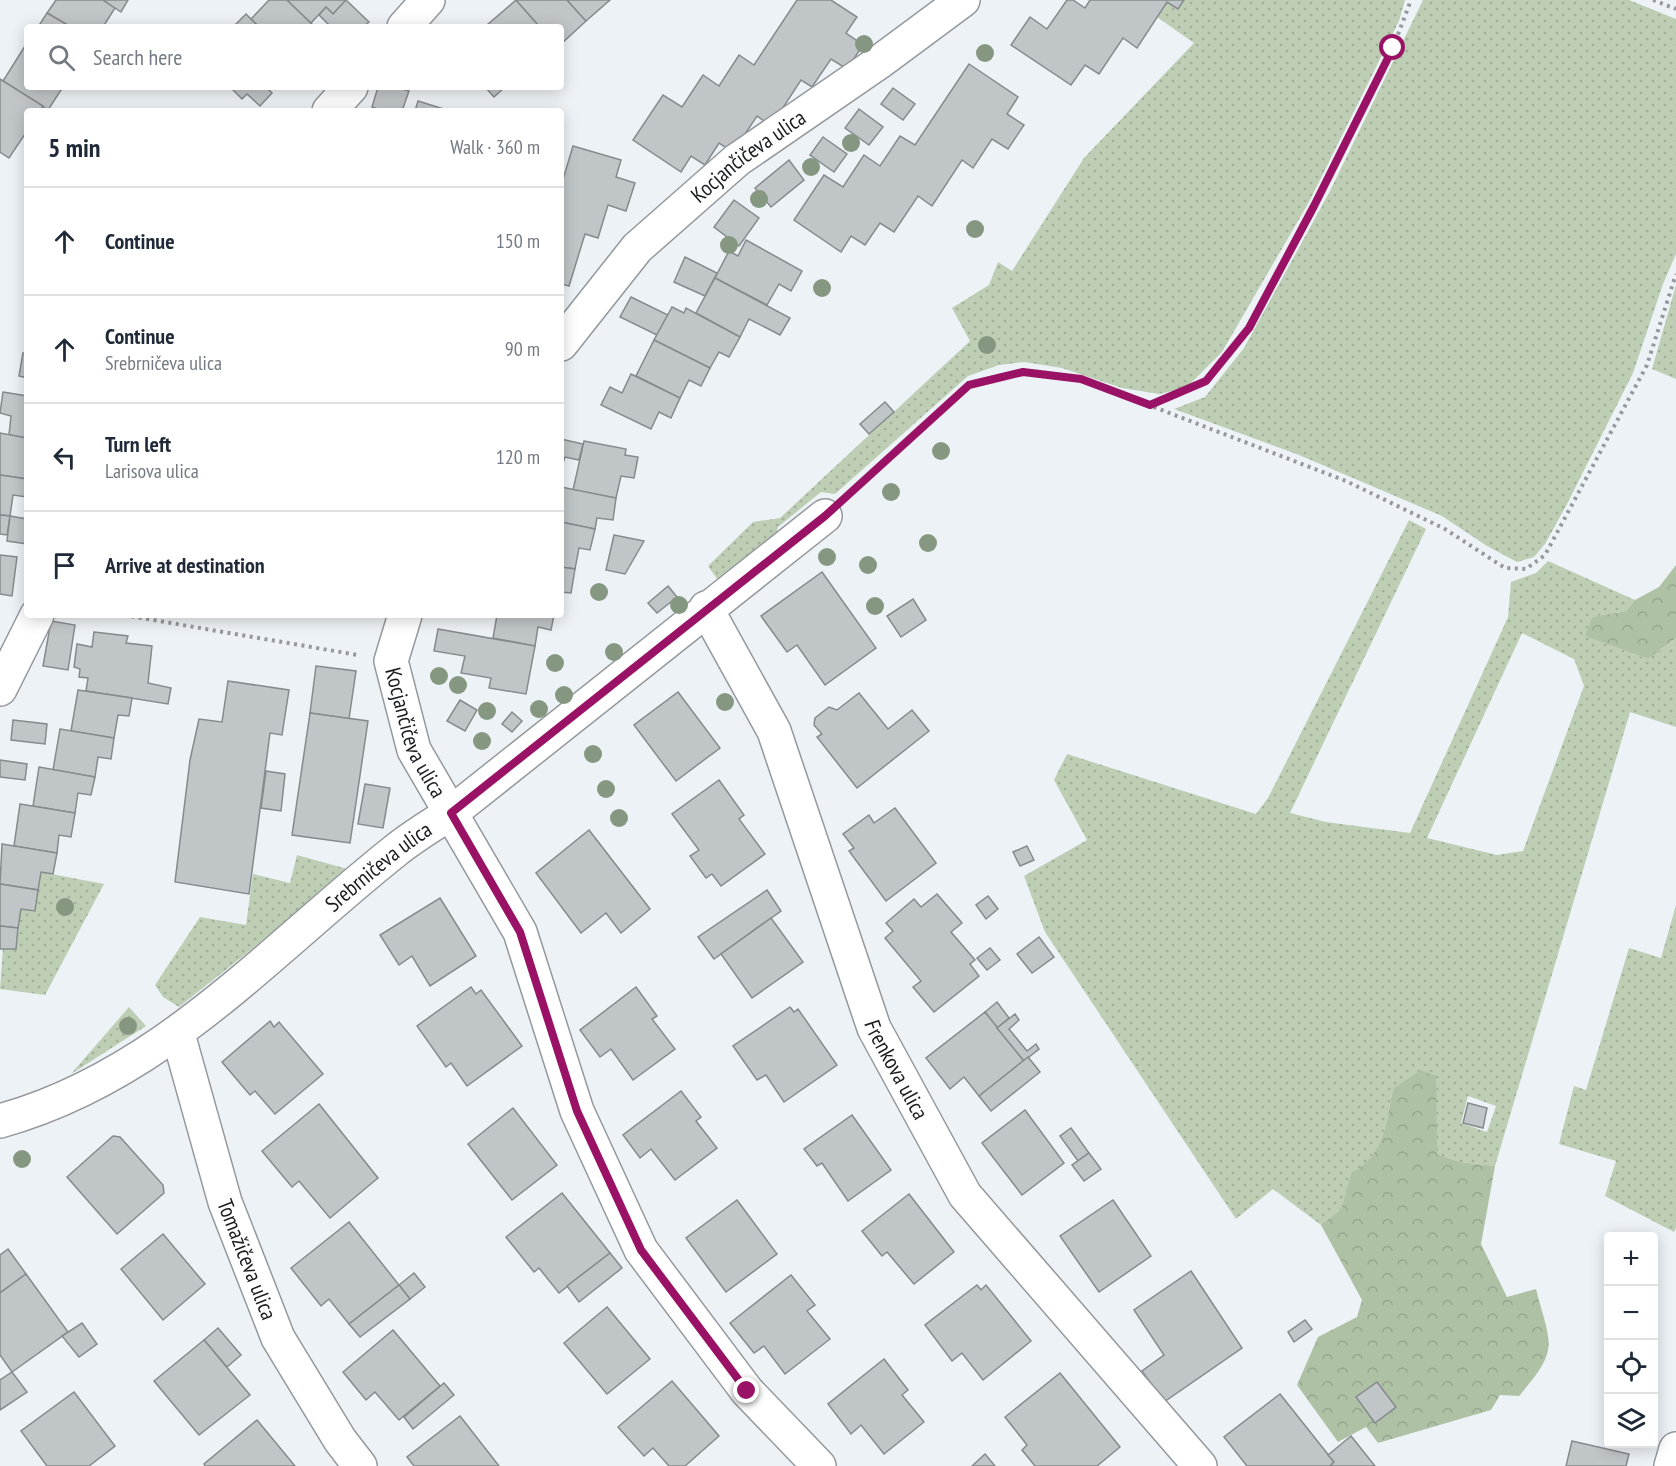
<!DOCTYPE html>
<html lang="en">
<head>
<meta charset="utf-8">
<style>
	:root { --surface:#fff; --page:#f6f6f7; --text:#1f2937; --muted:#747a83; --line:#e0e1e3 }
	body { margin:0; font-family:"PT Sans Narrow",sans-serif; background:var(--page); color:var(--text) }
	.controls { position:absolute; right:18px; bottom:18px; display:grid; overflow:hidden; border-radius:6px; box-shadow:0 3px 15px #0003 }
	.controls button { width:54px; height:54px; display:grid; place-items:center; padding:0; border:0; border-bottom:2px solid var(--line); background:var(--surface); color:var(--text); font:30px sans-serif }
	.stop { position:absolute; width:18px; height:18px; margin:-14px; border:4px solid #991265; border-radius:50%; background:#fff }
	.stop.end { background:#991265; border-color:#fff; box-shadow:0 2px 6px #0008 }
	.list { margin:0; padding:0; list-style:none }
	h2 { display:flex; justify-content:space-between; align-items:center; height:78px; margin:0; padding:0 24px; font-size:26px }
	h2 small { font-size:20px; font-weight:400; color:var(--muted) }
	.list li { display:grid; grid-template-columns:39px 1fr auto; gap:18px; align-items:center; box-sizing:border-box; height:108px; padding:0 24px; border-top:2px solid var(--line) }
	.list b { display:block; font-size:22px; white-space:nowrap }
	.list p { margin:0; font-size:20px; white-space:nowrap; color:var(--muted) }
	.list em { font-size:20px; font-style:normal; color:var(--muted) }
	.icon { flex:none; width:33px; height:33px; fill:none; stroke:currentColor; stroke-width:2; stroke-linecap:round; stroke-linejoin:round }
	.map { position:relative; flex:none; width:1676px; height:1466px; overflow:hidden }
	.search { position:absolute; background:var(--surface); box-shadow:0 3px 15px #0003; left:24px; top:24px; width:540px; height:66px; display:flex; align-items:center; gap:15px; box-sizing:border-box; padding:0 21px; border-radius:6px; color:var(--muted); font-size:22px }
	.panel { position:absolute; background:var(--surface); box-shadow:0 3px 15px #0003; left:24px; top:108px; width:540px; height:510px; border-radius:6px }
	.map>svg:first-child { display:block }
	.grass { fill:url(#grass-dots); fill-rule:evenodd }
	.forest { fill:url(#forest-crowns) }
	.building { fill:#c0c5c8; stroke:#858a8d; stroke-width:1.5 }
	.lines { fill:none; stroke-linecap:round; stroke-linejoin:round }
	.minor-casing { stroke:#94989c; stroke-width:36 }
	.path { stroke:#95989c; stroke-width:4; stroke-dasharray:3 4.5; stroke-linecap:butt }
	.minor { stroke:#fff; stroke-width:33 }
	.tree { fill:#869781 }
	.route { stroke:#991265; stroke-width:8 }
	.labels { text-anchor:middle; stroke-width:5; stroke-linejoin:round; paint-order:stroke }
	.street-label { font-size:22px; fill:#1b1c1e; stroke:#edf2f6 }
</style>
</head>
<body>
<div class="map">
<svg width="1676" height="1466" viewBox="0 0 1676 1466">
	<defs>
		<pattern id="grass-dots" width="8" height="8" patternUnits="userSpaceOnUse" patternTransform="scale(1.5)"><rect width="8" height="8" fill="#bdceb4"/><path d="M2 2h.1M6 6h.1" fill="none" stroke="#a2b09a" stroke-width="1.8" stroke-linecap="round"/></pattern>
		<pattern id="forest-crowns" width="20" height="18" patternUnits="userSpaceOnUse" patternTransform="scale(1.5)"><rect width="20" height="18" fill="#aec1a5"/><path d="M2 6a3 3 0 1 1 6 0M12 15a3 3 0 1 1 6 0" fill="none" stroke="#95a58e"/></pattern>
	</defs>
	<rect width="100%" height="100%" fill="#edf2f6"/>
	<!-- grass -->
	<g class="grass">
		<path d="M1184,0H1405L1399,21L1309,202L1222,352L1186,388L1159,394L1122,388L1062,368L1024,362L999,365L968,376L835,494L821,492L778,527L775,541L720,583L708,566L753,522L780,518L970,341L952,308L989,285L998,262L1012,271L1084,158L1194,43L1157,17L1167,2L1178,9Z"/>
		<path d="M1423,0H1629L1676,19V254L1663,284L1633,373L1566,506L1545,544L1534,557L1517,562L1487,546L1442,516L1299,455L1174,409L1205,397L1244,348L1330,191Z"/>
		<path d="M1676,285V379L1652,369Z"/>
		<path d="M1409,520L1426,529L1290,813L1326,822L1410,833L1508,617L1511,582L1536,573L1548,561L1635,600L1626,611L1592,617L1586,636L1648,659L1676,638V727L1630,712L1495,1166L1460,1162L1436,1154V1076L1393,1089C1385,1126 1386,1152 1351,1175L1341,1209L1321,1225L1273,1189L1236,1219L1045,932L1024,876L1087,840L1054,780L1067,754L1256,814L1268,798ZM1522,633L1574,659L1584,686L1523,851L1497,855L1427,838ZM1468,1096L1496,1106L1487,1132L1461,1123Z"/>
		<path d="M297,855L351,870L179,1007L163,997L155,985L200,917L246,925L253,874L290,883Z"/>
		<path d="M41,872L104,884L45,995L0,989L3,947L16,949L21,909L35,911Z"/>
		<path d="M1676,905V1228L1674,1232L1605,1196L1616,1161L1559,1144L1574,1086L1586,1090L1629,948L1661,958Z"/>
		<path d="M129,1007L146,1026L71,1074Z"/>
	</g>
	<!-- forest -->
	<g class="forest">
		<path d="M1676,565V638L1648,659L1585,636L1592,617L1626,611L1635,600L1659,587Z"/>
		<path d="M1421,1070L1436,1076L1437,1154L1460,1162L1495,1166L1481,1244L1507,1297L1536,1289C1551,1347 1560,1348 1519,1396L1500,1395L1491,1410L1378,1443L1366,1427L1338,1442L1297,1385L1318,1337L1357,1317L1362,1300L1321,1225L1341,1209L1351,1174C1386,1152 1385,1126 1393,1089Z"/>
	</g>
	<!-- building -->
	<g class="building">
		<path d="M56,0H103L115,8L103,27H71L47,13Z"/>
		<path d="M103,0H128L121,12Z"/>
		<path d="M269,0H287L315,27H259L251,19Z"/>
		<path d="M287,0H346L333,14L326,7L311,23Z"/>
		<path d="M346,0L369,22L363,27H331L319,15L326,7L333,14Z"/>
		<path d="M516,0L540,27H488L487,25Z"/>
		<path d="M516,0H567L586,21L561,44V27H540Z"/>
		<path d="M567,0H610L586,21Z"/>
		<path d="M797,0H831L857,17L846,33L863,45L847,69L831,59L812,87L801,80L771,126L757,116L733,152L719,143L705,165L691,156L681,172L633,140L663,95L682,107L703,75L719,86L739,55L754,65Z"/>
		<path d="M1067,0H1073L1085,8L1090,0H1184L1178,9L1167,2L1137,48L1123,38L1099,74L1085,65L1071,85L1011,45L1030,17L1047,29Z"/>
		<path d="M47,13L71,27H38Z"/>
		<path d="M246,14L259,27H233Z"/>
		<path d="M25,46L27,87H63L48,110L3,81Z"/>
		<path d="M969,64L1018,97L1007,114L1024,125L1008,149L992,139L973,168L962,160L932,206L918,196L894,232L880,223L865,245L851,236L841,252L794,220L824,175L843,187L864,155L880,166L900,136L915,145Z"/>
		<path d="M0,79L43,106L40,111H27V131L9,158L0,152Z"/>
		<path d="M230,87H266L272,93L260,106L247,94L242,99Z"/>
		<path d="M378,87H396L409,91L402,111H383L372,107Z"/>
		<path d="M485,87H505L494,97Z"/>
		<path d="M893,88L915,104L903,120L881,104Z"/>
		<path d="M418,101L450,111H415Z"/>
		<path d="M859,109L883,127L869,145L845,128Z"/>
		<path d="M823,137L847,154L834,172L810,155Z"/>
		<path d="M573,146L621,160L616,177L635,183L626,211L608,205L598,238L585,234L569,286L561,284V186Z"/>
		<path d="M789,160L804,180L771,207L755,188Z"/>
		<path d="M734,200L759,218L739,246L714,227Z"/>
		<path d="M746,240L802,271L791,291L779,284L767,305L715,278L729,251L738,256Z"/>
		<path d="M685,257L717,273L705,296L674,282Z"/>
		<path d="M715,278L790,318L780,335L749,319L740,337L696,313Z"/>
		<path d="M631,297L668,315L657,335L620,317Z"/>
		<path d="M672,307L684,313L686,308L740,337L729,357L719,352L710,368L654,340Z"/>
		<path d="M654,340L710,368L701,386L689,380L680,398L636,376Z"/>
		<path d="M23,353L27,354V378L19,376Z"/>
		<path d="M631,374L680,398L671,418L659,412L651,429L601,405L610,387L622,393Z"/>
		<path d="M3,392L27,396V438L9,435L11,416L0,413Z"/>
		<path d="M885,402L894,412L869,434L860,424Z"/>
		<path d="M0,433L27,438V479L0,475Z"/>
		<path d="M561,439L583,444L579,460L565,457L563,463H561Z"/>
		<path d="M584,441L626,449L625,455L638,457L634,478L621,476L616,498L573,490Z"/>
		<path d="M0,475L27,479V497L13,495L10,516L0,515Z"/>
		<path d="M561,487L616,498L613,520L597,518L595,529L561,522Z"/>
		<path d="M0,515L10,516L7,535L0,534Z"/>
		<path d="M10,516L27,519V544L7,541Z"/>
		<path d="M561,522L595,529L590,550L579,548L575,569L561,567Z"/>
		<path d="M614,535L644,541L625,574L606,570Z"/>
		<path d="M0,555L17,557L12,596L0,594Z"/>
		<path d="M561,567L575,569L571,593L561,592Z"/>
		<path d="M822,572L876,648L825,685L797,645L787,652L761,616Z"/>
		<path d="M668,586L677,597L657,613L648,603Z"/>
		<path d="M913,599L926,620L901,637L887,616Z"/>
		<path d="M497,615H554L551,630L538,627L535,646L493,638Z"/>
		<path d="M51,621L75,625L68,670L43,666Z"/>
		<path d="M438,629L535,646L526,694L489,688L491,678L461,673L465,656L434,651Z"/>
		<path d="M94,632L128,636L126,643L152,646L148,683L171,688L168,704L86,691L88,678L79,677L80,669L74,667L77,644L92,647Z"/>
		<path d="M316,666L356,671L349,719L310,713Z"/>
		<path d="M228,681L289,690L282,735L270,733L249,894L175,882L190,760L199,719L222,722Z"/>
		<path d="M78,690L132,698L129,716L118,715L114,738L71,731Z"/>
		<path d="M678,692L720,748L676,781L634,725Z"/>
		<path d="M859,693L888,729L912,710L929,731L857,788L817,737L822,734L814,725L815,718L829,707L837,710Z"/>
		<path d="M460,700L477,710L465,731L447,721Z"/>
		<path d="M512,712L522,721L512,732L502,724Z"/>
		<path d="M310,713L368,721L350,843L292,835Z"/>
		<path d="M13,720L47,724L45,744L11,740Z"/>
		<path d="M60,729L114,738L111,759L98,757L95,777L53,770Z"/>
		<path d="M0,760L27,764L25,780L0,777Z"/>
		<path d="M39,767L95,777L91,795L78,793L75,813L33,806Z"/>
		<path d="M266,771L285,774L281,811L261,808Z"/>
		<path d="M719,780L744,815L739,819L765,854L721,886L712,874L706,878L690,856L699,850L672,814Z"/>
		<path d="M365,784L390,788L383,828L358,824Z"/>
		<path d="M20,804L75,813L71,837L59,835L57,853L14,846Z"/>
		<path d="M895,808L936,863L886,901L849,851L854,848L843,834L869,815L874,823Z"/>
		<path d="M589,830L650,909L621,933L606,913L581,933L536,873Z"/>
		<path d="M2,844L57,853L53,874L41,872L38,890L0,884Z"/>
		<path d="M1027,846L1034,860L1020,866L1013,852Z"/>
		<path d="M0,884L38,890L35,911L21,909L18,928L0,926Z"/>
		<path d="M767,890L781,911L714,959L698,937Z"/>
		<path d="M937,894L962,923L951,932L975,960L970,964L979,976L934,1012L913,987L921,981L885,938L893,931L886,923L914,899L921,907Z"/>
		<path d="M988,896L998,909L986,919L976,905Z"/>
		<path d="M440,898L476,956L430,986L412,956L399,965L380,935Z"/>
		<path d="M771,918L803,962L752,998L721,954Z"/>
		<path d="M0,926L18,928L16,949H0Z"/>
		<path d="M1039,937L1054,957L1032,973L1017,954Z"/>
		<path d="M990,948L1000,960L987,970L977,958Z"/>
		<path d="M471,987L476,994L481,990L522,1046L467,1086L451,1063L446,1067L417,1026Z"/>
		<path d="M636,987L657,1016L652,1019L675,1049L633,1080L611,1049L600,1057L580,1030Z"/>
		<path d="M997,1002L1009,1018L997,1028L985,1012Z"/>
		<path d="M790,1007L794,1012L798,1009L837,1065L784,1102L766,1075L757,1080L733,1046Z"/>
		<path d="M985,1012L1024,1061L979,1096L964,1077L950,1089L926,1058Z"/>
		<path d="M1015,1014L1019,1020L1009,1029L1027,1051L1036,1044L1039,1049L1024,1061L997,1028Z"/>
		<path d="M270,1021L274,1027L279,1022L323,1074L275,1114L255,1091L250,1095L222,1062Z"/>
		<path d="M1028,1057L1040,1072L991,1111L979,1096Z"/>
		<path d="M681,1091L701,1117L696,1121L717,1148L675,1180L651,1149L640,1158L623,1135Z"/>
		<path d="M1468,1103L1487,1108L1483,1128L1463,1123Z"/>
		<path d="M319,1104L378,1178L330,1218L299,1181L292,1187L262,1151Z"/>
		<path d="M513,1108L557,1165L512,1200L468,1144Z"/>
		<path d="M1025,1110L1064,1163L1022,1195L982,1143Z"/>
		<path d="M852,1115L891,1170L848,1201L822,1163L817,1166L804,1149Z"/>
		<path d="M1071,1128L1089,1153L1078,1161L1060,1136Z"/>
		<path d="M113,1136L120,1137L163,1185L164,1193L117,1234L67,1177Z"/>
		<path d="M1089,1153L1101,1169L1084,1181L1072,1165Z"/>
		<path d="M562,1193L610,1253L559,1293L539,1268L534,1272L506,1237Z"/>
		<path d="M909,1194L954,1252L914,1284L887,1252L882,1256L862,1231Z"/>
		<path d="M737,1200L777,1254L726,1292L686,1238Z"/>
		<path d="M1113,1200L1151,1256L1099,1292L1060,1236Z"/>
		<path d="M349,1222L399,1285L349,1324L329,1299L321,1306L291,1268Z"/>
		<path d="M163,1234L205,1284L163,1320L121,1269Z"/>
		<path d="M8,1249L26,1274L0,1293V1255Z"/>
		<path d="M610,1253L622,1268L579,1302L567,1286Z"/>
		<path d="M1191,1271L1242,1348L1164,1402L1142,1371L1164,1355L1134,1310Z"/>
		<path d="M414,1273L425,1287L410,1299L399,1285Z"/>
		<path d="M26,1274L68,1332L12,1372L0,1355V1293Z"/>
		<path d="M791,1275L815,1305L807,1311L830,1339L785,1374L764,1346L754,1353L730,1323Z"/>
		<path d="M399,1285L410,1299L360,1337L349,1324Z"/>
		<path d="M977,1285L981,1290L986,1285L1031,1341L983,1380L962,1353L952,1361L925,1325Z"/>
		<path d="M607,1307L650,1359L607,1394L564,1343Z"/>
		<path d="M1305,1320L1312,1329L1294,1342L1288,1332Z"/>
		<path d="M82,1323L97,1344L79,1357L62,1336Z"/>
		<path d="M218,1328L241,1355L227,1367L204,1340Z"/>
		<path d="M393,1330L440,1386L399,1420L375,1392L366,1400L343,1372Z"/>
		<path d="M204,1340L250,1395L199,1435L154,1381Z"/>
		<path d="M884,1359L908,1390L902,1395L924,1422L884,1454L861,1425L851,1434L828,1404Z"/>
		<path d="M12,1372L27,1392L0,1410V1380Z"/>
		<path d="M1060,1373L1120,1447L1097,1466H1035L1022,1450L1027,1445L1005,1417Z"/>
		<path d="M672,1381L719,1436L685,1466H669L653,1448L644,1456L618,1427Z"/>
		<path d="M1377,1382L1396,1407L1375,1423L1356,1397Z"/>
		<path d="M444,1383L454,1395L413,1429L404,1417Z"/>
		<path d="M74,1392L115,1446L89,1466H47L21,1431Z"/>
		<path d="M1280,1394L1334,1462L1330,1466H1247L1224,1437Z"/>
		<path d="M460,1416L499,1466H414L407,1457Z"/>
		<path d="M257,1420L295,1466H205L204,1464Z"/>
		<path d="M1351,1436L1375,1466H1330L1334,1462L1328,1455Z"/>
		<path d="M1572,1441L1629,1454L1626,1466H1566Z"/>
		<path d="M985,1454L995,1466H972Z"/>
	</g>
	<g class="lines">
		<defs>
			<g id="minor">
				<path d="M404,27L428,0"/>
				<path d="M329,111L351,87"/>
				<path id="s1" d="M561,344L637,248L737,160L878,63L963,0"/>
				<path id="s2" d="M706,608L774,731L874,1028L965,1195L1200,1466"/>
				<path id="s3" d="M405,615L391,661L414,750L520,932L577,1111L641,1250L747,1391L819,1466"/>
				<path d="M0,689L37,615"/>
				<path id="s4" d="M178,1034L225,1202L278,1338L340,1440L360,1466"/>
				<path id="s5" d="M0,1121C160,1077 269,951 395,851C412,837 432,825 451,813L825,516"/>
				<path d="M1671,1466L1676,1449"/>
			</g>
		</defs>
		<!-- minor casing -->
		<use href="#minor" class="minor-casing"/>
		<!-- path -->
		<g class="path">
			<path d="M1653,0L1676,9"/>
			<path d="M1151,405L1206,381L1249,328L1314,206L1393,48L1411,0"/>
			<path d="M850,493L969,385L1023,372L1081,379L1346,481L1445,529L1505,568L1526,569L1545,555L1647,365L1676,274"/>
			<path d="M124,615L358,655"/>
		</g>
		<!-- minor -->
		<use href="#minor" class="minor"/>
	</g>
	<!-- trees -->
	<g class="tree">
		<circle cx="864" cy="44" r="9"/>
		<circle cx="985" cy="53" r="9"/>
		<circle cx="851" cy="143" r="9"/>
		<circle cx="811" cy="167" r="9"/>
		<circle cx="759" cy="199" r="9"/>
		<circle cx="975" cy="229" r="9"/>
		<circle cx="729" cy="245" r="9"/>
		<circle cx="822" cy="288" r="9"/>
		<circle cx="987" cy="345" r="9"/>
		<circle cx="941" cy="451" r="9"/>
		<circle cx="891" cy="492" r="9"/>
		<circle cx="928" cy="543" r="9"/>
		<circle cx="827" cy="557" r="9"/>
		<circle cx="868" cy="565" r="9"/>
		<circle cx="599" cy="592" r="9"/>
		<circle cx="679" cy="605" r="9"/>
		<circle cx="875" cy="606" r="9"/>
		<circle cx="614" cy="652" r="9"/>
		<circle cx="555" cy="663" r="9"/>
		<circle cx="439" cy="676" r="9"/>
		<circle cx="458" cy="685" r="9"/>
		<circle cx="564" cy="695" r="9"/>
		<circle cx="725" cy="702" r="9"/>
		<circle cx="539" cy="709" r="9"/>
		<circle cx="487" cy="711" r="9"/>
		<circle cx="482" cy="741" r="9"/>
		<circle cx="593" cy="754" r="9"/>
		<circle cx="606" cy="789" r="9"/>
		<circle cx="619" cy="818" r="9"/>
		<circle cx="65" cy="907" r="9"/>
		<circle cx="128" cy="1026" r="9"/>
		<circle cx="22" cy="1159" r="9"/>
	</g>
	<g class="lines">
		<!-- route -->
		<path class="route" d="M747,1391L641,1250L577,1111L520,932L451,813L825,516L969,385L1023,372L1081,379L1150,405L1206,381L1249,328L1314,206L1393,48"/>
	</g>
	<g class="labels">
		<!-- street labels -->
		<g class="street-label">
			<text dy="8" stroke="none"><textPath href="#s1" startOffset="267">Kocjančičeva ulica</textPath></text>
			<text dy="8" stroke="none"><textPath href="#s3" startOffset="124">Kocjančičeva ulica</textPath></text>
			<text dy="8" stroke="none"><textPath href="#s5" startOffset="460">Srebrničeva ulica</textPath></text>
			<text dy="8" stroke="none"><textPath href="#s2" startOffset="501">Frenkova ulica</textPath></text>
			<text dy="8" stroke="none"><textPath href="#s4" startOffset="236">Tomažičeva ulica</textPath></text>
		</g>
	</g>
</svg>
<div class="controls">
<button>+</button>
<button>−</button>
<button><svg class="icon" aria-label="locate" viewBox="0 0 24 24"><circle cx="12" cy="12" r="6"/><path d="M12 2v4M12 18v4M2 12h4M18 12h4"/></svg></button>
<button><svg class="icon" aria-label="layers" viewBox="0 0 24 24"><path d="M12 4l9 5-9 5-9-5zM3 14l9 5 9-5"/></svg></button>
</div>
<div class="stop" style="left:1393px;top:48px"></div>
<div class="stop end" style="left:747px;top:1391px"></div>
<div class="search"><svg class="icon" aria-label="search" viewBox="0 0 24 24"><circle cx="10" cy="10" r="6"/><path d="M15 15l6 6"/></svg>Search here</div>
<section class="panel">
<h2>5 min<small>Walk · 360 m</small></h2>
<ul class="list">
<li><svg class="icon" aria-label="ahead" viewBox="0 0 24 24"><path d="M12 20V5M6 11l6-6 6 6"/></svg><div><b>Continue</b></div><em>150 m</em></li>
<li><svg class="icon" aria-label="ahead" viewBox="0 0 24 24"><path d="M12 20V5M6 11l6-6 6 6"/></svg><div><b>Continue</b><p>Srebrničeva ulica</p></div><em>90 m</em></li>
<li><svg class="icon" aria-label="left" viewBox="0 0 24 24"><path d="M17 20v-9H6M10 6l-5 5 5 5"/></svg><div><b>Turn left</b><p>Larisova ulica</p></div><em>120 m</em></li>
<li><svg class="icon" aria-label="arrive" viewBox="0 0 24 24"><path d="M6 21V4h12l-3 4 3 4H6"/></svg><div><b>Arrive at destination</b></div></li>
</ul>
</section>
</div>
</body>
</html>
